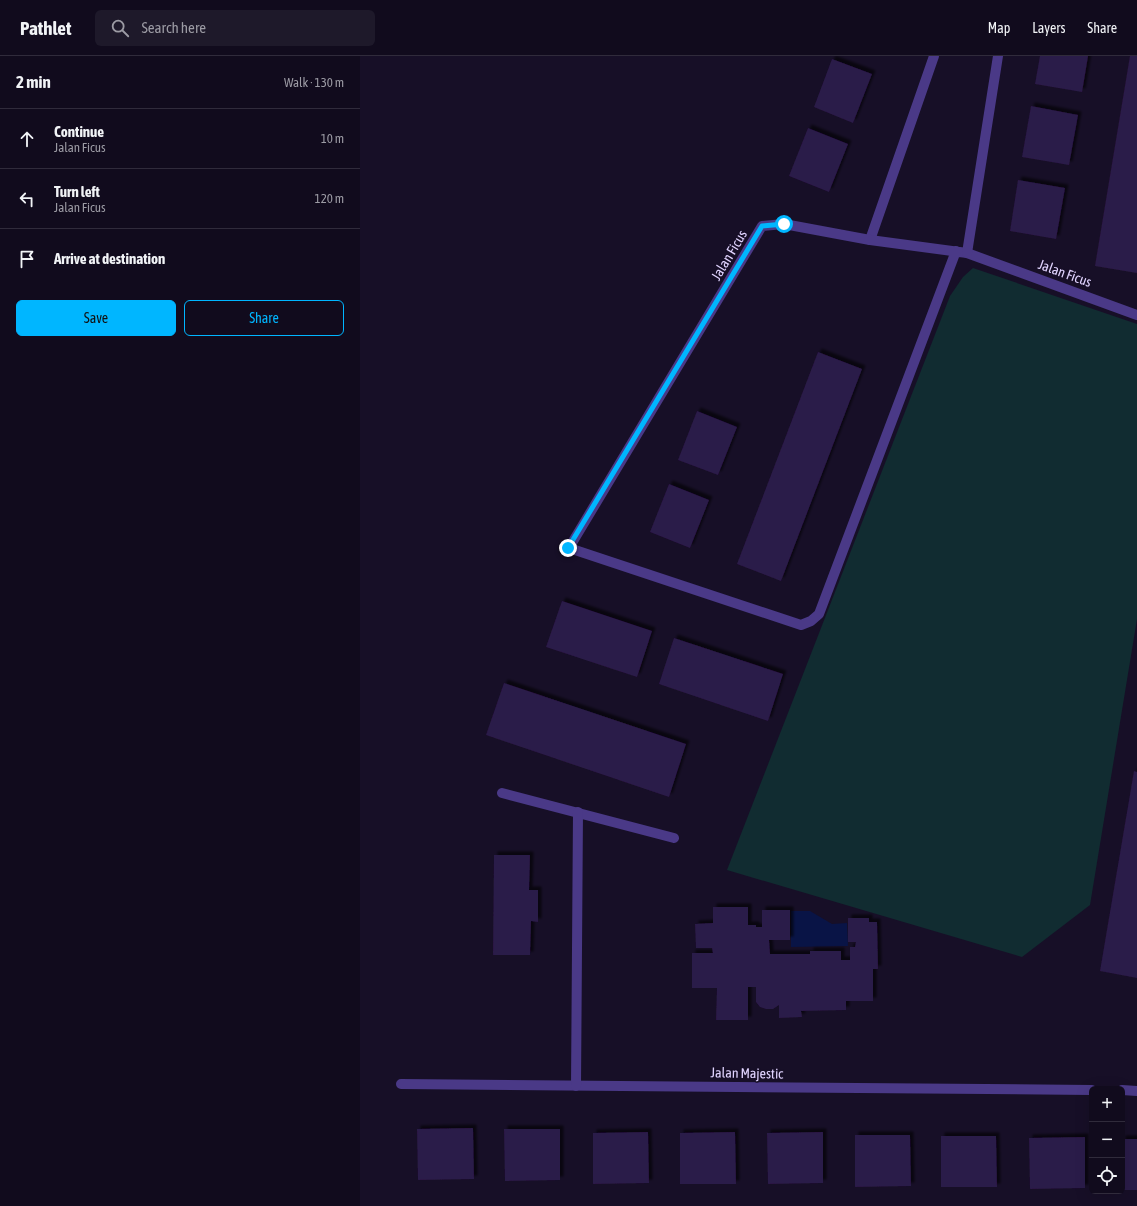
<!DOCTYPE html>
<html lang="en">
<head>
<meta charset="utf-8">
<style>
	:root { --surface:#110b1d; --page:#1e192a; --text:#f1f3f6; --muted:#9c9ba4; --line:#302b3b; --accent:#00b6ff }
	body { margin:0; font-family:"Asap Condensed",sans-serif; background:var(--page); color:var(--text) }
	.controls { position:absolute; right:12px; bottom:12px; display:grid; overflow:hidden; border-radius:6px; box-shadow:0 4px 16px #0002 }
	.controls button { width:36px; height:36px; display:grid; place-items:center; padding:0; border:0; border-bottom:1px solid var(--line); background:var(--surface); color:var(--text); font:20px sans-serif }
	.stop { position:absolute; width:12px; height:12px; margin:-9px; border:3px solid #00b6ff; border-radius:50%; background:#fff }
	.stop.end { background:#00b6ff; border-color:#fff; box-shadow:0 1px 4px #0008 }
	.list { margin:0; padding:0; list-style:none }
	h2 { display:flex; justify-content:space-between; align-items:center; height:52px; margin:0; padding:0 16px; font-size:17px }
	h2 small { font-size:13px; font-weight:400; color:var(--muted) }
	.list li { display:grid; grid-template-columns:26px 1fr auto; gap:12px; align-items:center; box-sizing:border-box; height:60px; padding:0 16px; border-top:1px solid var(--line) }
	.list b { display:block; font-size:15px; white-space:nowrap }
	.list p { margin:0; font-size:13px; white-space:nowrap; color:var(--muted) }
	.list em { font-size:13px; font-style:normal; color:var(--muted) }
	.actions { display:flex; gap:8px; padding:12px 16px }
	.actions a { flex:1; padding:9px 0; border:1px solid var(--accent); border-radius:6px; text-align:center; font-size:14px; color:var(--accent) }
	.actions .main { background:var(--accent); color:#111 }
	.icon { flex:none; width:22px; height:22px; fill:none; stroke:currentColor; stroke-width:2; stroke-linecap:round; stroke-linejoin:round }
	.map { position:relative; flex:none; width:777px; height:1150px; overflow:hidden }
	header { display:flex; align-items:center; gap:24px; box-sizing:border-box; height:56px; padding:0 20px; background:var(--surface); border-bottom:1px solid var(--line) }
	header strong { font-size:19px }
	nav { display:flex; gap:22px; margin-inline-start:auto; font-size:14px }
	.search { width:280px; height:36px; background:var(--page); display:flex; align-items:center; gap:10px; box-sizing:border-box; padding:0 14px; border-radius:6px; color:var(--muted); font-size:15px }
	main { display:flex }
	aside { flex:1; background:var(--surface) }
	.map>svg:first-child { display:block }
	.green { fill:#112c31 }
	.water { fill:#091446 }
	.building { fill:#2c1a48; filter:url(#shadow) }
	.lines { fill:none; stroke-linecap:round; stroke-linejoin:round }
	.minor { stroke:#4a3987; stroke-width:10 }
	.route { stroke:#00b6ff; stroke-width:5 }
	.labels { text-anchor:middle; stroke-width:3; stroke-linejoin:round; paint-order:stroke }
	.street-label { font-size:14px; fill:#e1d4ff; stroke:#170f27 }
</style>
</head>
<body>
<header>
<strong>Pathlet</strong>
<div class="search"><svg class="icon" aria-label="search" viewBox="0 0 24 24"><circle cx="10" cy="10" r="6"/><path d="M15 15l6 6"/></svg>Search here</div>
<nav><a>Map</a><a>Layers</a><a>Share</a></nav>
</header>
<main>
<aside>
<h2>2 min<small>Walk · 130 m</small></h2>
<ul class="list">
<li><svg class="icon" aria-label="ahead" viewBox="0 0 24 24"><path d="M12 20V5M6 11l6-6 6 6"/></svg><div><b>Continue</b><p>Jalan Ficus</p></div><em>10 m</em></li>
<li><svg class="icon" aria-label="left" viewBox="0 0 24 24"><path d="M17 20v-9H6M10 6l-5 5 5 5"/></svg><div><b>Turn left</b><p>Jalan Ficus</p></div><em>120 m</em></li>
<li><svg class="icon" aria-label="arrive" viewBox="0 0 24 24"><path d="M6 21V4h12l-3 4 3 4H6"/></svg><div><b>Arrive at destination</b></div></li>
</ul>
<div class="actions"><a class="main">Save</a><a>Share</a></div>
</aside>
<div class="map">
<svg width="777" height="1150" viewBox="0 0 777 1150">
	<defs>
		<filter id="shadow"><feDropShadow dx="3.5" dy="-3.5" stdDeviation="1" flood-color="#0009"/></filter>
	</defs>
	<rect width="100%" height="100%" fill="#170f27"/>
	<!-- green -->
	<path class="green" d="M613,212L777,268V563L730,849L662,901L367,814L590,240L603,221Z"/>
	<!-- water -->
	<path class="water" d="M431,855H450L472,868L487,867L488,890L431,891Z"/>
	<!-- building -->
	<g class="building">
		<path d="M680,0H728L722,36L675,28Z"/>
		<path d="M770,0H777V217L735,210Z"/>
		<path d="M472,3L512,18L493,67L454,51Z"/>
		<path d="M671,50L718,59L709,109L662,101Z"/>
		<path d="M448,72L488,88L469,136L429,120Z"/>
		<path d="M658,124L705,132L696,183L650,175Z"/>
		<path d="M458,296L502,313L421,525L377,508Z"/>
		<path d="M337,355L377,371L358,419L318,404Z"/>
		<path d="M309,428L349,444L330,492L290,476Z"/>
		<path d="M202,545L292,575L277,621L186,591Z"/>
		<path d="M314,582L423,618L408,665L299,628Z"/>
		<path d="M144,627L326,688L309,741L126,679Z"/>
		<path d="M774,715L777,716V922L740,915Z"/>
		<path d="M134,799H170L169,834H178V866L171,865L170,899H133Z"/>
		<path d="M353,851H388V869H396V871H402V854H430V884H409L410,898H450V895H481V904H490V891H495L496,886H488V862H509V866H517L518,913H513V945H486V954L441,955L442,961L419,962V949L413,953H406L400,951L396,946V931H388V964H356L357,932H332V897H353L352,892H336L335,868L353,867Z"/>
		<path d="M113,1072L114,1123L58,1124L57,1073Z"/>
		<path d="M144,1073H200V1124L145,1125Z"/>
		<path d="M288,1076L289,1127L233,1128V1077Z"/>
		<path d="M375,1076L376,1128H320V1077Z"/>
		<path d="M463,1076V1127L408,1128L407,1077Z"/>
		<path d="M495,1079H550L551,1130L495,1131Z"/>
		<path d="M581,1080H636L637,1131H581Z"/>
		<path d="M725,1081V1132L670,1133L669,1082Z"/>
		<rect x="762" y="1083" width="15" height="51"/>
	</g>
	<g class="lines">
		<!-- minor -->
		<g class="minor">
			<path d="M510,184L574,0"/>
			<path d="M596,195L459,558L451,565L441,569L209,492L402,170L424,168L510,184L607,197L777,259"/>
			<path d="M607,197L638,0"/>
			<path d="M142,737L314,782"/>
			<path d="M41,1028L732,1034"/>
			<path d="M216,1030L218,756"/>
			<path d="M762,1034L777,1035"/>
		</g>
	</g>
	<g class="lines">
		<!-- route -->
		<path class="route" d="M208,492L402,170L424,168"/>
	</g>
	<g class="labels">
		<!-- street labels -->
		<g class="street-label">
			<text transform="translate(369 199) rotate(-59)" y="5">Jalan Ficus</text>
			<text transform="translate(705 217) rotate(20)" y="5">Jalan Ficus</text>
			<text transform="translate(387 1017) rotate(1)" y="5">Jalan Majestic</text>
		</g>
	</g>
</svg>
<div class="controls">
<button>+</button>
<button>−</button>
<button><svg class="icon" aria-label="locate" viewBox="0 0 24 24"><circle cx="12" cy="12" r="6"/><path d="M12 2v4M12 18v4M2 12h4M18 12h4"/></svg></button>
</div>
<div class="stop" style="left:424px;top:168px"></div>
<div class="stop end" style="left:208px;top:492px"></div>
</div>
</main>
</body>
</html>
